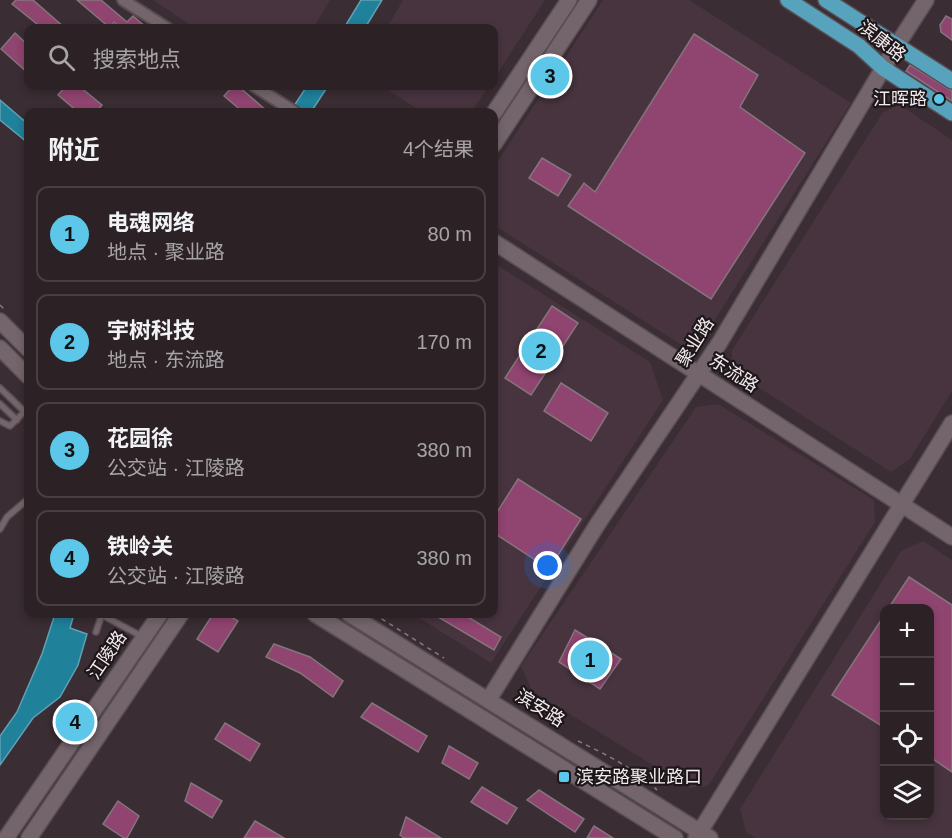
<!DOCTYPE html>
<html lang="zh">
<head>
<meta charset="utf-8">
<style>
	:root { --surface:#2c2226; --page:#342a2e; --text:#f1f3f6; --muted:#a6a4a7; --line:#483f43; --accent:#5cc7e8 }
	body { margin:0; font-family:Arial,"Noto Sans SC",sans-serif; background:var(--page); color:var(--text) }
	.controls { position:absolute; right:18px; bottom:18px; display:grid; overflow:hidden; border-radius:12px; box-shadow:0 3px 9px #0003 }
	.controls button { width:54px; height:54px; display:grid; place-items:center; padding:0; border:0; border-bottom:2px solid var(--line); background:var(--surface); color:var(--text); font:30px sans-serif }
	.you { position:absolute; left:548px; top:566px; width:21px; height:21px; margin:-15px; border:4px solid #fff; border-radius:50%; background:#1a73e8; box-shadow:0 0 0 9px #1a73e833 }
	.badge { display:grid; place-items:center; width:39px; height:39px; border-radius:50%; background:var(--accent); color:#111; font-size:20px; font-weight:700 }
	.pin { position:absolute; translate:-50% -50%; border:3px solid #fff; box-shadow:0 2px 6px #0006 }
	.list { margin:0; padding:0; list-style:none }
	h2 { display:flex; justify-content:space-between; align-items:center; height:78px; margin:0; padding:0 24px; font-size:26px }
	h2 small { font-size:20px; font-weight:400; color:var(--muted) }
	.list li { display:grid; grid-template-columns:39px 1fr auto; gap:18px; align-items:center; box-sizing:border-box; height:96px; margin:0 12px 12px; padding:0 12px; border:2px solid var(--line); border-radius:12px }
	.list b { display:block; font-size:22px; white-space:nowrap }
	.list p { margin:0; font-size:20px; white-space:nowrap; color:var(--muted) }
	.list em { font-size:20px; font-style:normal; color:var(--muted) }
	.icon { flex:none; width:33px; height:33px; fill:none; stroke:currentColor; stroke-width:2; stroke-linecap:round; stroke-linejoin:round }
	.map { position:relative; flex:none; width:952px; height:838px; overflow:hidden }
	.search { position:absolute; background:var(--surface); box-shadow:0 3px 9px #0003; left:24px; top:24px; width:474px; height:66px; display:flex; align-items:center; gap:15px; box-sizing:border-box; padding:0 21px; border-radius:12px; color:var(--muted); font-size:22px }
	.panel { position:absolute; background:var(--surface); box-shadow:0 3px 9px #0003; left:24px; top:108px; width:474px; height:510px; border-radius:12px }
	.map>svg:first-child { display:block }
	.built { fill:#47343e; fill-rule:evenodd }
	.water { fill:#20819b; stroke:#60a1b4; stroke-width:1.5 }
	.building { fill:#904470; stroke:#84757c; stroke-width:1.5 }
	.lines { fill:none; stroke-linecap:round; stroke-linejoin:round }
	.lane-casing { stroke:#584d52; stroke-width:8 }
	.street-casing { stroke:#584d52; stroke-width:14 }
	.secondary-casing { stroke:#584d52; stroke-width:18 }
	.primary-casing { stroke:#584d52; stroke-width:18 }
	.path { stroke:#867b80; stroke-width:1.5; stroke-dasharray:4.5 4.5; stroke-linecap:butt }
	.lane { stroke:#74656c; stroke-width:5 }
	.street { stroke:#74656c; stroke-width:10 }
	.secondary { stroke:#74656c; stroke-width:15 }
	.primary { stroke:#57a3be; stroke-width:15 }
	.poi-dot { fill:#5cc7e8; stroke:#1d171a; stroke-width:2 }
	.labels { text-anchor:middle; stroke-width:4.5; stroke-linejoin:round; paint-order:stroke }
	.street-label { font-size:18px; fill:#f4ebef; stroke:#1d171a }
	.poi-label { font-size:18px; fill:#f4ebef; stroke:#1d171a; text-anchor:end }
</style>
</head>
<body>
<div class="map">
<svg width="952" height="838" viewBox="0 0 952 838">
	<rect width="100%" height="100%" fill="#3a2d33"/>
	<!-- built -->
	<g class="built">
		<path d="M153,0H330L313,28H195Z"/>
		<path d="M403,0H545L494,79V28H387Z"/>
		<path d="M603,0H689L851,103L701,342L683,346L494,225V167Z"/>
		<path d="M382,86H489L471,112H422Z"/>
		<path d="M900,105L952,140V391L910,459L891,472L731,370L732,350L883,112Z"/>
		<path d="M494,263L650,362L663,400L491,663L413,614H494Z"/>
		<path d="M718,404L874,500L875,522L708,786L690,788L532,691L521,666L696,407Z"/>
		<path d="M923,541L952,560V838H755L746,832L740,809L901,551ZM884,608H930V816H884Z"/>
	</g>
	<!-- water -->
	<g class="water">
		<path d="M361,0H382L365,28H344Z"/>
		<path d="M307,86H328L311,112H290Z"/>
		<path d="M0,100L28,124V143L0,120Z"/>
		<path d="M55,614H74L70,628L87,634L78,665L60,697L33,718L0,765V736L17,712L42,654Z"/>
	</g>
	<!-- building -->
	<g class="building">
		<path d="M16,0H33L65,28H42L12,4Z"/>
		<path d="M77,0H101L127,22L133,16L147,28H121L114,22L110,28Z"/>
		<path d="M946,16L952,19V40L941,32L940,25Z"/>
		<path d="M15,33L28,45V73L1,49Z"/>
		<path d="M694,34L758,75L740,107L805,153L711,299L568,206L584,183L595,192Z"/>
		<path d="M910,65L952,91V101L906,71Z"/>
		<path d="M66,86H79L102,105L96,112H78L58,95Z"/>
		<path d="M233,86H238L268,112H243L224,96Z"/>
		<path d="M542,158L571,175L558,196L529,178Z"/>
		<path d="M552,306L578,323L531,395L505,378Z"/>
		<path d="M561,383L608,413L591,441L544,411Z"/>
		<path d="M518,479L581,519L549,569L494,533V517Z"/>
		<path d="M909,577L952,605V772L930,757V609H888Z"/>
		<path d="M213,614H226L238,621L218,652L197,639Z"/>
		<path d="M433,614H463L501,637L494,650Z"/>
		<path d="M885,614V728L832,695Z"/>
		<path d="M575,630L621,659L600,689L559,662Z"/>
		<path d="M274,644L310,657L343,681L333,697L300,673L266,657Z"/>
		<path d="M372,703L427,736L418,752L361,717Z"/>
		<path d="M225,723L260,744L250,761L215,739Z"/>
		<path d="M449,746L478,763L469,779L442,763Z"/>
		<path d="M191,783L222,801L212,818L185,801Z"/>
		<path d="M482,787L517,808L507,824L471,802Z"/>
		<path d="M539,790L584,819L575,832L527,800Z"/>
		<path d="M118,801L139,816L127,838H124L103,824Z"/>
		<path d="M406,817L441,838H404L400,835Z"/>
		<path d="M255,821L284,838H244Z"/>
		<path d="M594,826L613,838H587Z"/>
	</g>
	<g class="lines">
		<defs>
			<g id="lane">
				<path d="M0,388L25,412"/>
				<path d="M0,404L17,420"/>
				<path d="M0,421L10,426L28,408"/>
				<path d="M0,529L7,517L28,499"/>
				<path d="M102,615L143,637"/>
				<path d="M96,632L102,614"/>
			</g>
			<g id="street">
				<path d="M123,0L167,28"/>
				<path d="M254,86L295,112"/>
			</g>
			<g id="secondary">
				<path d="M494,113L569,0"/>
				<path d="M494,144L589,0"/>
				<path d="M494,242L952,537"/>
				<path d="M0,321L28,349"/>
				<path d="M0,348L28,376"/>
				<path d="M315,614L675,838"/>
				<path d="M349,614L710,838"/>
				<path d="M489,699L597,525L720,342L897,45L926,0"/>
				<path d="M6,838L160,614"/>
				<path d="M29,838L181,614"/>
				<path d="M696,838L952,423"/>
			</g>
			<g id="primary">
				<path d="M788,0L859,46L883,68L952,113"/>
				<path d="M826,0L952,81"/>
			</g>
		</defs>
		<!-- lane casing -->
		<use href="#lane" class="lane-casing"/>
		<!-- street casing -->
		<use href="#street" class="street-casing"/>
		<!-- secondary casing -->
		<use href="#secondary" class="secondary-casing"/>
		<!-- primary casing -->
		<use href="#primary" class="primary-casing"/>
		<!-- path -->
		<g class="path">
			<path d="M0,305L4,309"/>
			<path d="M374,614L444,658"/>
			<path d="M578,741C605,754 636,769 657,790"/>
		</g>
		<!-- lane -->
		<use href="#lane" class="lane"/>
		<!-- street -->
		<use href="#street" class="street"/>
		<!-- secondary -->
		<use href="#secondary" class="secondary"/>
		<!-- primary -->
		<use href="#primary" class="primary"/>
	</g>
	<!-- markers -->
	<g class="poi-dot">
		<circle cx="939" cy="99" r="6"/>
		<rect x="558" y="771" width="12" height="12" rx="3"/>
	</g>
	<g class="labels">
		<!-- street labels -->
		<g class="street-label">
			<text transform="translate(882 41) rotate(38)" y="6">滨康路</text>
			<text transform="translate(695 342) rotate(-58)" y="6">聚业路</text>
			<text transform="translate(734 373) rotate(33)" y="6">东流路</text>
			<text transform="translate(107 655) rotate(-56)" y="6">江陵路</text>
			<text transform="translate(540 708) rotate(32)" y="6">滨安路</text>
		</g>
		<!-- poi labels -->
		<g class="poi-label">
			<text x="927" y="105">江晖路</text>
			<text x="576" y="783" text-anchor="start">滨安路聚业路口</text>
		</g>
	</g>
</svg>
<div class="controls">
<button>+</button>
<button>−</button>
<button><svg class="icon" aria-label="locate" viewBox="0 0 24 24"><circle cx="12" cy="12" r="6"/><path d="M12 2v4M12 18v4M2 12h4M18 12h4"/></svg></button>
<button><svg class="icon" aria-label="layers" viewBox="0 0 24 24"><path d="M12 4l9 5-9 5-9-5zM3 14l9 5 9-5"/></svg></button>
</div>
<div class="you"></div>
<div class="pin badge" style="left:590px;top:660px">1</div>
<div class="pin badge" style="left:541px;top:351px">2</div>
<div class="pin badge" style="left:550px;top:76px">3</div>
<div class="pin badge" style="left:75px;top:722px">4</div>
<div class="search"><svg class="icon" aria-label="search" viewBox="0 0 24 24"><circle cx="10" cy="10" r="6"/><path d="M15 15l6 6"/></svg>搜索地点</div>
<section class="panel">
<h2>附近<small>4个结果</small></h2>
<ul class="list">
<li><span class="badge">1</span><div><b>电魂网络</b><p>地点 · 聚业路</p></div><em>80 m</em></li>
<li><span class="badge">2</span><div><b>宇树科技</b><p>地点 · 东流路</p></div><em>170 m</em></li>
<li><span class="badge">3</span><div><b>花园徐</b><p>公交站 · 江陵路</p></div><em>380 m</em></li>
<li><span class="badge">4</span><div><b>铁岭关</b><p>公交站 · 江陵路</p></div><em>380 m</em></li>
</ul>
</section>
</div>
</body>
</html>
